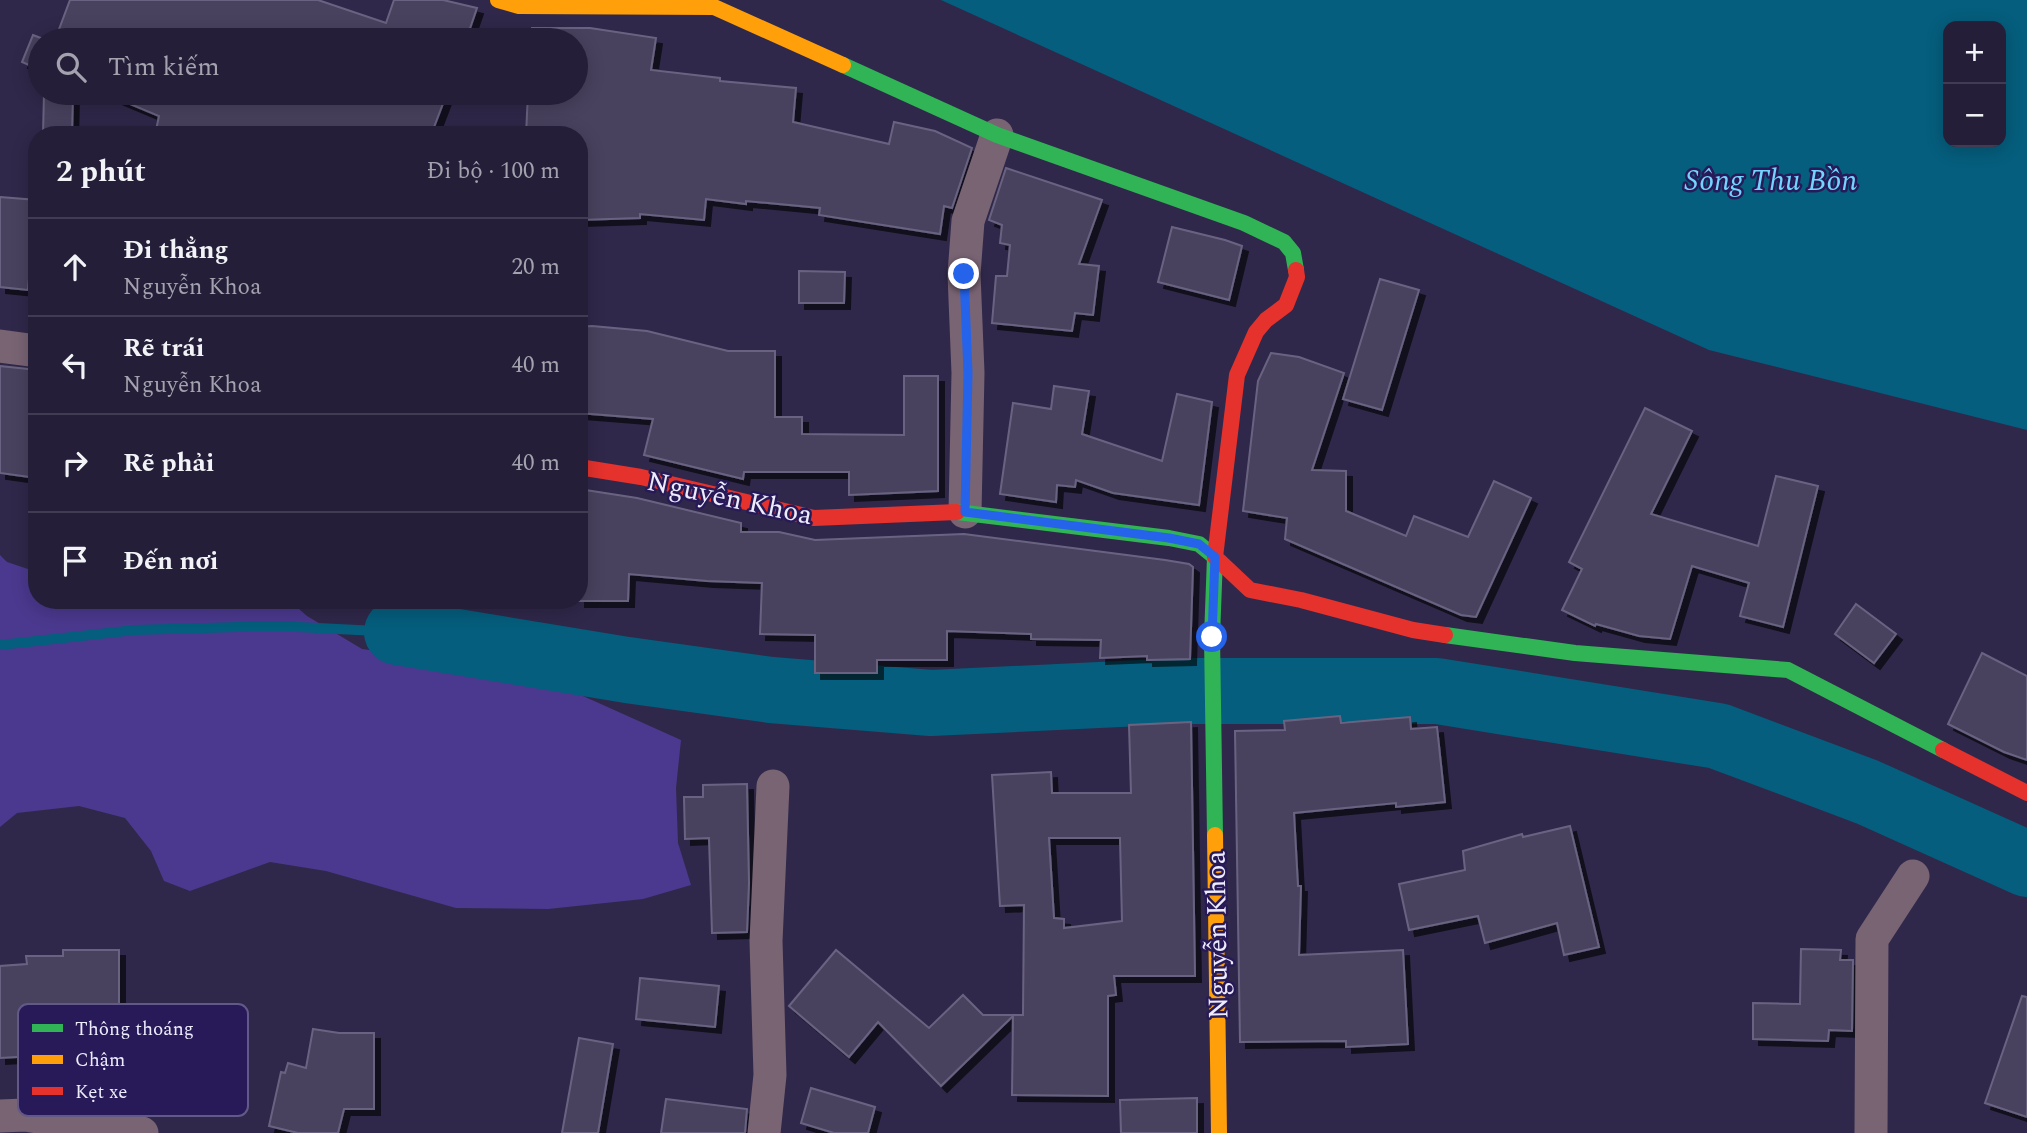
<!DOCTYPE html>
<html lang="vi">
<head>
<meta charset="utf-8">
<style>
	:root { --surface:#241e38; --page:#302b43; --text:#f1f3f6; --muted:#a3a2ae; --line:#413c53 }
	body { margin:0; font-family:Spectral,serif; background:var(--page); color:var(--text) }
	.controls { position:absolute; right:21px; top:21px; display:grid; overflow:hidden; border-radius:14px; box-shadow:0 4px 18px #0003 }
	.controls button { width:63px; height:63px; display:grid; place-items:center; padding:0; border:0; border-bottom:2px solid var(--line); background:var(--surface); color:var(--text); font:35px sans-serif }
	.stop { position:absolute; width:21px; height:21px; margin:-16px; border:5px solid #2563eb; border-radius:50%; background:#fff }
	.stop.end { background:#2563eb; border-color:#fff; box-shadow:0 2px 7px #0008 }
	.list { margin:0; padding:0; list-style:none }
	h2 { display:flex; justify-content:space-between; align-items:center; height:91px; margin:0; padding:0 28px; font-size:30px }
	h2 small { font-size:23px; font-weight:400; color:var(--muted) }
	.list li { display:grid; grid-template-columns:46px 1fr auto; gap:21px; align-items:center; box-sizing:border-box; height:98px; padding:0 28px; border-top:2px solid var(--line) }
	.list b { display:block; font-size:26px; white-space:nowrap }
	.list p { margin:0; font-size:23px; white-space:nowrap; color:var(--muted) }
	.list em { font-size:23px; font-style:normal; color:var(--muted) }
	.icon { flex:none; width:38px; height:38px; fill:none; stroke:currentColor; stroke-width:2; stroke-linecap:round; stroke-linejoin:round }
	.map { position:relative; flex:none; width:2027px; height:1133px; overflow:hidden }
	.search { position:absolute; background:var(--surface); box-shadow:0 4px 18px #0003; left:28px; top:28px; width:560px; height:77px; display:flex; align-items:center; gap:18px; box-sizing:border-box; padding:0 24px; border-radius:38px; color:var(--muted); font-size:26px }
	.panel { position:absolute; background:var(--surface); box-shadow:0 4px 18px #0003; left:28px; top:126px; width:560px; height:483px; border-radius:28px }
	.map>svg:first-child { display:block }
	.green { fill:#4b398f }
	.water { fill:#055e7d; fill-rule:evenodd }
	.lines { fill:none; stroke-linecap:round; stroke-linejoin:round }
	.stream { stroke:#055e7d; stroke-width:10 }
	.river { stroke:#055e7d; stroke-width:66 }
	.building { fill:#48425e; stroke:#696481; stroke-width:2; fill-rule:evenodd; filter:url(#shadow) }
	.street { stroke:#796474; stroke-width:33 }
	.fast { stroke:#30b455; stroke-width:16 }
	.slow { stroke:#ff9f0a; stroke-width:16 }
	.jam { stroke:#e5322d; stroke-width:16 }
	.route { stroke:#2563eb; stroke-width:9 }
	.labels { text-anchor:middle; stroke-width:5; stroke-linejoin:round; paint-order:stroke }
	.street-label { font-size:28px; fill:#edecfc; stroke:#281a58 }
	.water-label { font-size:30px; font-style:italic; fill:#73d4fd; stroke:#281a58 }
	.key { fill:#281a58; stroke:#635989; stroke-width:2 }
	.key-label { font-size:19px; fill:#edecfc }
</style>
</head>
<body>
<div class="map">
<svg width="2027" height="1133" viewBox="0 0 2027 1133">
	<defs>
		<filter id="shadow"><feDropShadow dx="6" dy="6" stdDeviation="0" flood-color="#0009"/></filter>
	</defs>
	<rect width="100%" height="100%" fill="#30284a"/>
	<!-- green -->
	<path class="green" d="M0,555L7,562L37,572V600H289L307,616L362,649L534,674L681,740L676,788L678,843L691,885L643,899L548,909L456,908L326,871L270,862L190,891L164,881L151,851L125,818L79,806L17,813L0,827Z"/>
	<!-- water -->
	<path class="water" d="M941,0H2027V430L1709,350ZM1948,26H2001V142H1948Z"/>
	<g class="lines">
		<!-- stream -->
		<path class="stream" d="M0,645L135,630L278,626L397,632"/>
		<!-- river -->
		<path class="river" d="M397,632L627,670L771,690L931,703L1182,691H1437L1718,736L1867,792L2027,864"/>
	</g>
	<!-- building -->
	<g class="building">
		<path d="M70,0H318L386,23L394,0H443L477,8L466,40H55Z"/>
		<path d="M532,28H590L656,38L651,70L720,78V81L796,88L793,122L889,144L894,122L935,131L972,148L952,208L944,206L940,234L819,215L820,208L746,201V204L706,199L704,220L640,214V218L579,220V135H526L528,93H576V40H531Z"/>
		<path d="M33,35L46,40H40V70L22,62Z"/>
		<path d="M44,93H73L72,135H43Z"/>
		<path d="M104,93H447L431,135H155L159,116Z"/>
		<path d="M1006,168L1102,200L1079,264L1099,266L1093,315L1075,313L1072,331L992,323L996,276H1007L1010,245L1000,243L1002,225L989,220Z"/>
		<path d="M0,197L37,200V279L29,278L28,290L0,287Z"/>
		<path d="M1172,227L1225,240L1242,246L1229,300L1158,282Z"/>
		<path d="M799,271L845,272L844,303H799Z"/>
		<path d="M1380,279L1419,290L1382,410L1343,399Z"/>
		<path d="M592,326L647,331L728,351H775V417H802V434L904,435V376H938V491L849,495V472H744L743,479L644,455L653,419L579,413V327Z"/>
		<path d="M1271,353L1299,357L1344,373L1312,470L1346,471V511L1406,536L1414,516L1468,537L1494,481L1531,498L1476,617L1461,615L1285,539L1287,518L1243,511L1258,381Z"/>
		<path d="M0,366L37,370V478L0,473Z"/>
		<path d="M1054,386L1089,391L1082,434L1162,461L1177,394L1212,402L1199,505L1113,493L1076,480L1075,487L1057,485L1056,502L1000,494L1013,403L1051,409Z"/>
		<path d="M1645,408L1692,431L1651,514L1758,546L1776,476L1818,486L1783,627L1740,616L1749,583L1692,566L1670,639L1639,636L1596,624L1595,626L1562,610L1582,569L1569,562Z"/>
		<path d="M579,489L637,498L741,523V532H779L815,540L964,534L1165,560L1189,564L1193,567L1190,659L1147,660V656L1100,658L1101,640L1031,639V634L947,631V660H877V673H815V635L760,634L762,583L707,581L629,574L628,601H579Z"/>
		<path d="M1856,604L1896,634L1874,663L1835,634Z"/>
		<path d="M1982,653L2027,676V760L2004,752L1948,724Z"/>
		<path d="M1340,716L1341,723L1410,717L1411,729L1437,727L1445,802L1396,807V803L1294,813L1298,886H1301L1299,955L1403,950L1408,1044L1346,1047V1041L1240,1042L1235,731L1285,730L1284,721Z"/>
		<path d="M1191,722L1195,976H1114L1116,995L1108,996V1096L1012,1095L1013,1016L941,1086L878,1022L849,1057L789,1006L836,950L929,1028L963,995L983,1015H1023L1024,905L1000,906L992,775L1051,772L1052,793H1131L1129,725ZM1049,838H1120L1122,921L1064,928V919L1054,918Z"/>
		<path d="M747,784L749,883L747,932L712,933L709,838L685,839L684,797H703V785Z"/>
		<path d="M1570,826L1599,947L1564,955L1557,923L1485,943L1478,916L1409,930L1399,884L1465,870L1463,851L1522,834L1523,837Z"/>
		<path d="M1801,949L1841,950L1840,960H1853L1852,1031L1829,1030L1828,1041L1753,1039V1003L1800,1004Z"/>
		<path d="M63,950H119V1027H52V1055L0,1058V966L27,964L26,956H63Z"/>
		<path d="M640,978L719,986L715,1027L636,1019Z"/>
		<path d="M2022,996L2027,997V1117L1985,1103Z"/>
		<path d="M313,1029L339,1033H374V1109H344L338,1133H298L269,1126L281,1072L285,1073L288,1063L306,1068Z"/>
		<path d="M579,1038L613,1044L598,1133H562Z"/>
		<path d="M811,1088L875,1107L868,1133H834L801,1123Z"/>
		<path d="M1197,1098V1133H1121L1120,1100Z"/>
		<path d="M666,1099L747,1109L745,1133H661Z"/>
	</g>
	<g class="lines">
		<!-- street -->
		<g class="street">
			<path d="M0,346L37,351"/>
			<path d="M965,512L968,373L964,274L968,221L997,135"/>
			<path d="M0,1116L25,1115L142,1133"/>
			<path d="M764,1133L770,1075L766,941L773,786"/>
			<path d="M1871,1133L1872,939L1913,876"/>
		</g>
		<!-- fast -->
		<g class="fast">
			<path d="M843,65L997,135L1244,223L1284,242L1293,253L1296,270"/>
			<path d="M957,512L1169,538L1199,544L1215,557L1212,637L1215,835"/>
			<path d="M1445,635L1575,653L1788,670L1943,750"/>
		</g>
		<!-- slow -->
		<g class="slow">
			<path d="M498,0L519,6L714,7L843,65"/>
			<path d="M1215,835L1219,1133"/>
		</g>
		<!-- jam -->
		<g class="jam">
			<path d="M1296,270L1297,277L1286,305L1266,320L1256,332L1237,375L1215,557L1250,590L1301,600L1413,630L1445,635"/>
			<path d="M579,467L641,477L814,518L957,512"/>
			<path d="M1943,750L2027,793"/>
		</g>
	</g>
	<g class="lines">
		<!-- route -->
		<path class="route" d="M964,274L968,373L965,512L1169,538L1199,544L1215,557L1212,637"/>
	</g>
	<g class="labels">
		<!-- street labels -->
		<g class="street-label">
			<text transform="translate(730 497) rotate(12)" y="10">Nguyễn Khoa</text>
			<text transform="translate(1216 935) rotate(-91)" y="10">Nguyễn Khoa</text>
		</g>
		<!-- water labels -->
		<g class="water-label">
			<text x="1771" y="190">Sông Thu Bồn</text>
		</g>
	</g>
	<!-- legend -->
	<rect x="18" y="1004" width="230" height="112" rx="10" class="key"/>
	<rect x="32" y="1024" width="31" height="8" fill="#30b455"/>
	<rect x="32" y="1055" width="31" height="9" fill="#ff9f0a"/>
	<rect x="32" y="1087" width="31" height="8" fill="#e5322d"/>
	<g class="key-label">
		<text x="75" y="1035">Thông thoáng</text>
		<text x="75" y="1066">Chậm</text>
		<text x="75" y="1098">Kẹt xe</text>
	</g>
</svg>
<div class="controls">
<button>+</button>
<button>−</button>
</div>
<div class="stop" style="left:1212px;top:637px"></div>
<div class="stop end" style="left:964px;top:274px"></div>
<div class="search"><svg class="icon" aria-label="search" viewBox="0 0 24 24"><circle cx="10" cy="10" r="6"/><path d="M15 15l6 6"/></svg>Tìm kiếm</div>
<section class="panel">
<h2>2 phút<small>Đi bộ · 100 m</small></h2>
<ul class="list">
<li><svg class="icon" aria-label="ahead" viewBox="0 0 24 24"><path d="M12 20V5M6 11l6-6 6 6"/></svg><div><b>Đi thẳng</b><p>Nguyễn Khoa</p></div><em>20 m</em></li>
<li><svg class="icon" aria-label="left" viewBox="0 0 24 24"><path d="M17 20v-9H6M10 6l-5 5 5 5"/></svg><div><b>Rẽ trái</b><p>Nguyễn Khoa</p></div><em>40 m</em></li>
<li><svg class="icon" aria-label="right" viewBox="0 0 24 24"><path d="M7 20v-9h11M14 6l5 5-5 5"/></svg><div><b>Rẽ phải</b></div><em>40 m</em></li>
<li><svg class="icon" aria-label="arrive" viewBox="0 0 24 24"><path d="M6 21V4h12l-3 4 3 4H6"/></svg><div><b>Đến nơi</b></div></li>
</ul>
</section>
</div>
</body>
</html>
